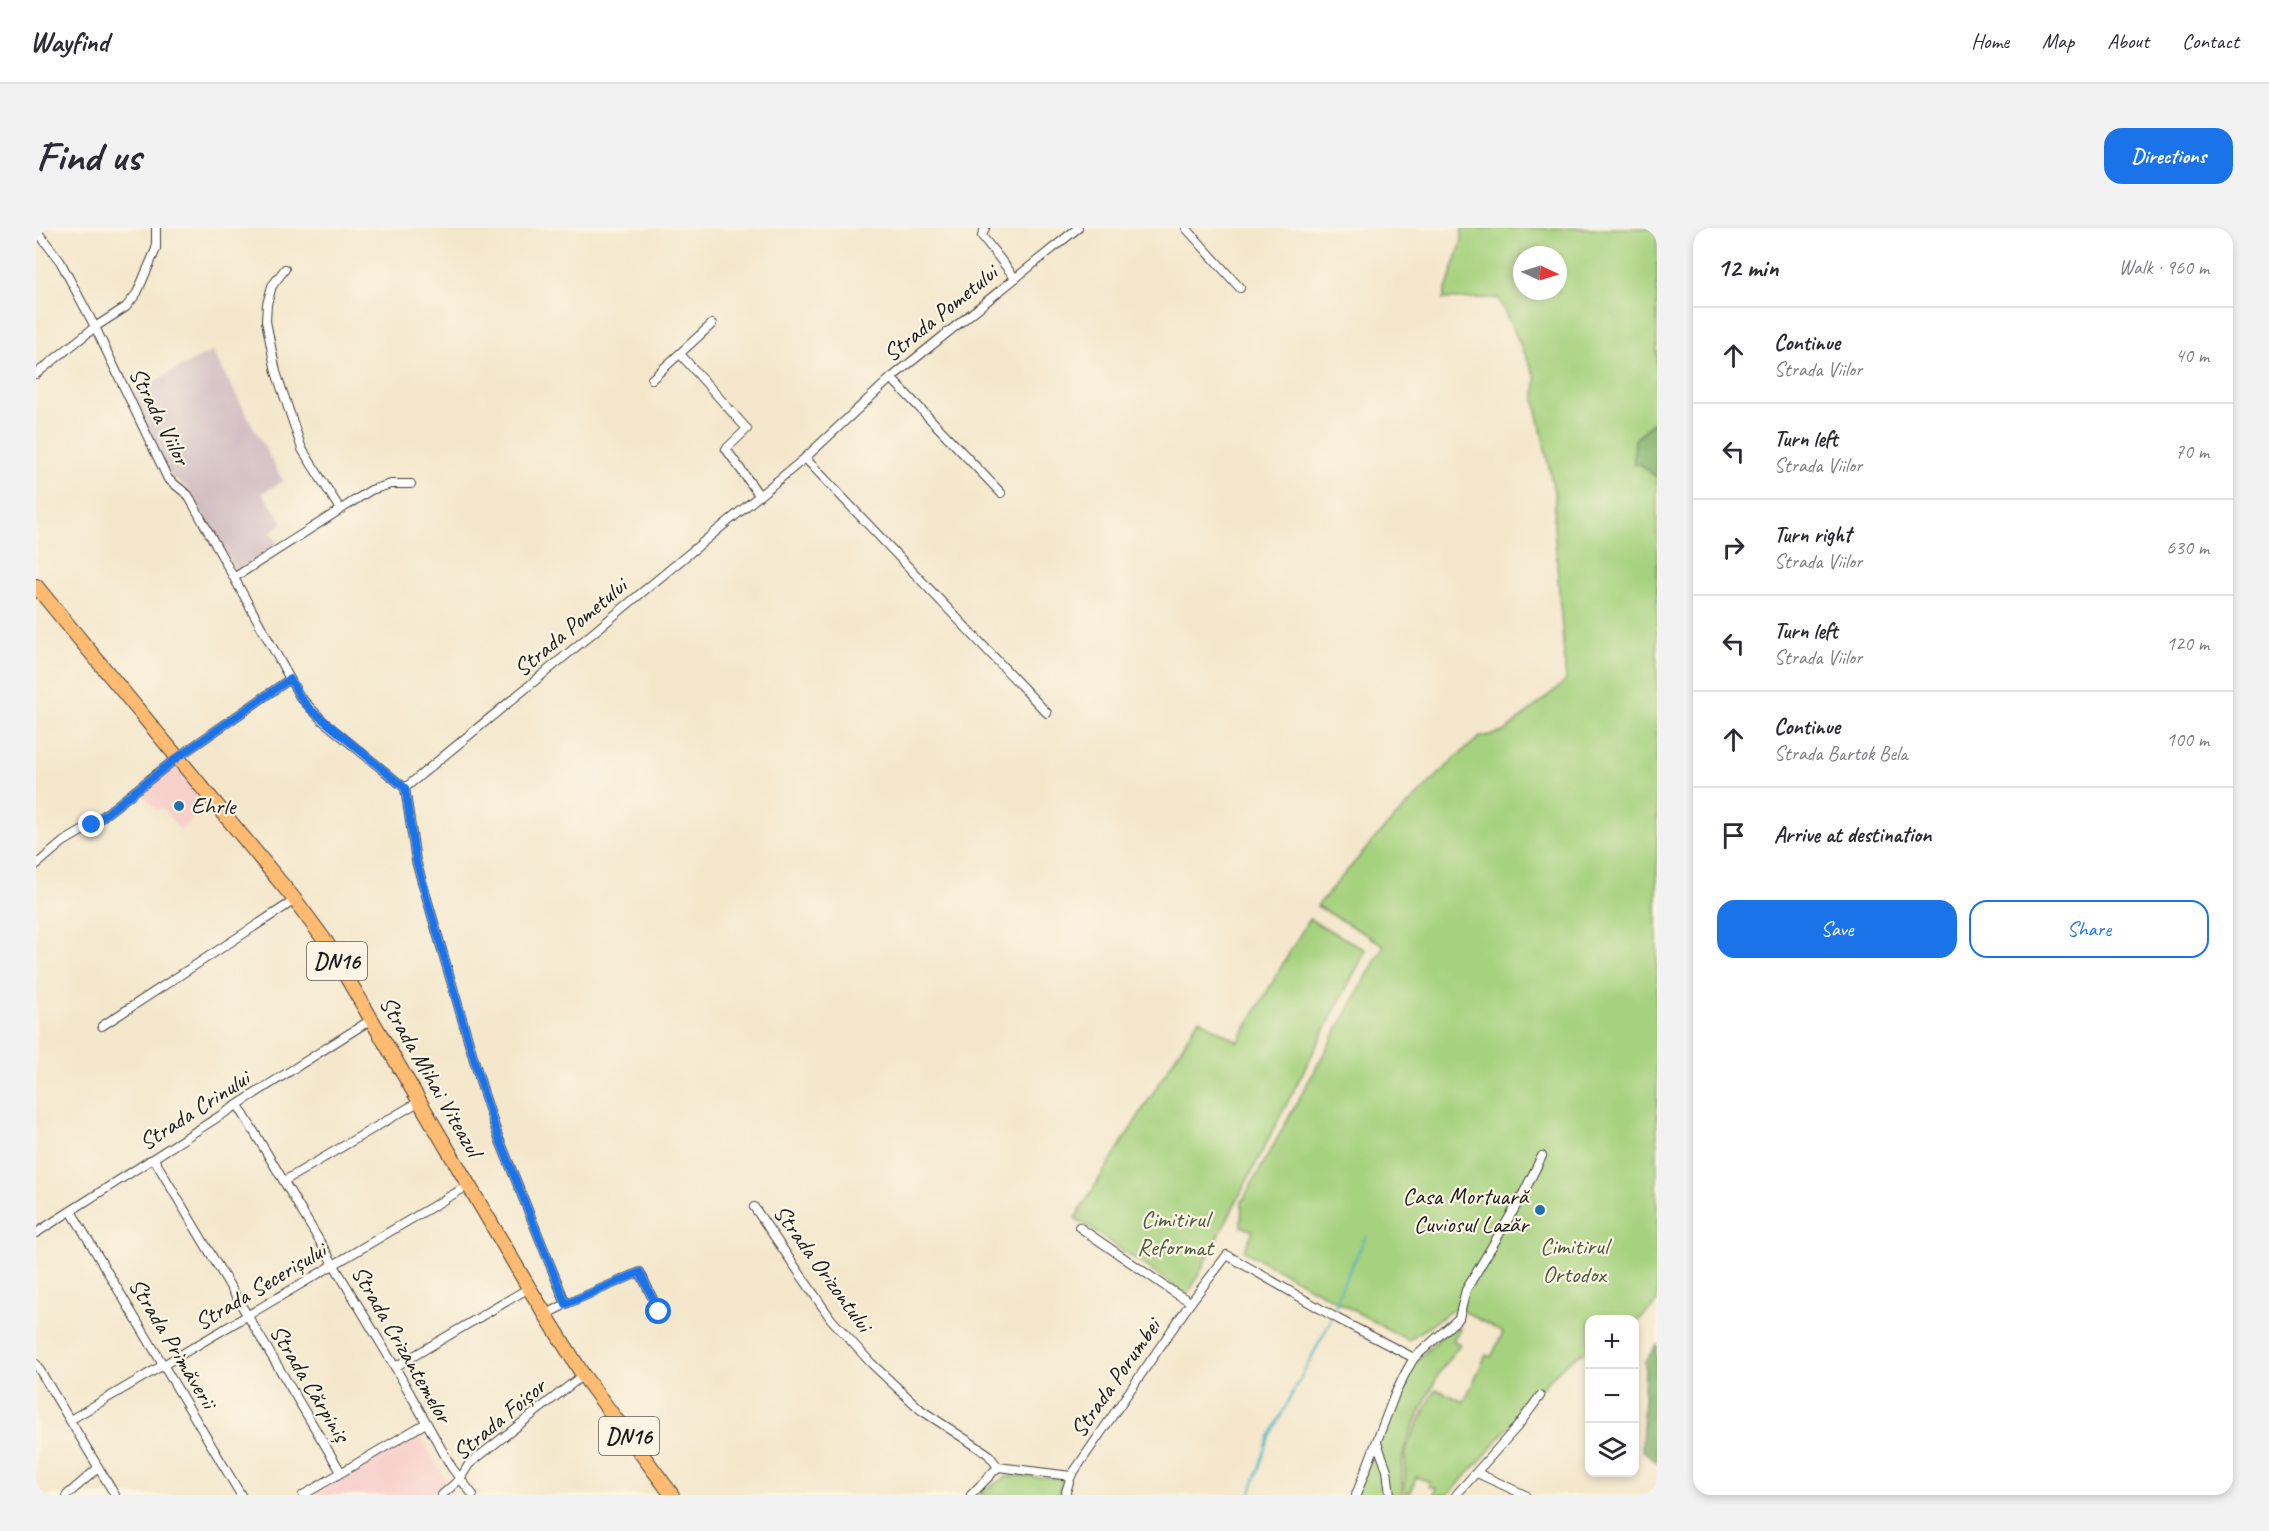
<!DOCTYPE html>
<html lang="en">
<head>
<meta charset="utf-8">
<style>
	:root { --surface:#fff; --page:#f2f2f3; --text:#2b2b33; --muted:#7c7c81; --line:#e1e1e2; --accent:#1a73e8 }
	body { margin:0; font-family:Caveat,sans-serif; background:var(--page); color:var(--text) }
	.controls { position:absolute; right:18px; bottom:18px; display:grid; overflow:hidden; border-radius:12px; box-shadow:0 3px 9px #0003 }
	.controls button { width:54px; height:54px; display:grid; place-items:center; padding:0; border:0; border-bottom:2px solid var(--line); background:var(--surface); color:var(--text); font:30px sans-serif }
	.compass { position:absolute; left:1477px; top:18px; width:54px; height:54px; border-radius:50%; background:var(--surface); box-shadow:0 3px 9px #0003; rotate:94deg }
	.stop { position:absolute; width:18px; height:18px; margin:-14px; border:4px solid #1a73e8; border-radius:50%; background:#fff }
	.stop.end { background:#1a73e8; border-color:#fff; box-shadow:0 2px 6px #0008 }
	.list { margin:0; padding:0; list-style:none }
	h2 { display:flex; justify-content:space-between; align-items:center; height:78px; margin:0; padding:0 24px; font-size:26px }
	h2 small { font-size:20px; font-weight:400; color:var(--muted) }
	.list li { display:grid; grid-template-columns:39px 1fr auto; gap:18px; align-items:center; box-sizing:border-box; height:96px; padding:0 24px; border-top:2px solid var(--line) }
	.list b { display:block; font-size:22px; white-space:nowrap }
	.list p { margin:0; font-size:20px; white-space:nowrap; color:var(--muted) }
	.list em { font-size:20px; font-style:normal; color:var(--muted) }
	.actions { display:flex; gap:12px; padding:18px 24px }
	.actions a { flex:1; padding:14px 0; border:2px solid var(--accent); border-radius:18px; text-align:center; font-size:21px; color:var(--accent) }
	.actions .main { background:var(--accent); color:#fff }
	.icon { flex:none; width:33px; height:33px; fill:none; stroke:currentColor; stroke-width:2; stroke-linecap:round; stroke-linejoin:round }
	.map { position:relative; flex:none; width:1621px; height:1267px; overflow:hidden; border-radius:18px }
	header { display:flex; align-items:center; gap:36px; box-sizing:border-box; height:84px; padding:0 30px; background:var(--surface); border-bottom:2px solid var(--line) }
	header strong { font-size:28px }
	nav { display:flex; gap:33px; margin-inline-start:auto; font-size:21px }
	.intro { display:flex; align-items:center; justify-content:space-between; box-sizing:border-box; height:144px; padding:0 36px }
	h1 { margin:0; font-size:42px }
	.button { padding:15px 27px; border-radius:18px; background:var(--accent); color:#fff; font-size:21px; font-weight:700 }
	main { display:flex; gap:36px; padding:0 36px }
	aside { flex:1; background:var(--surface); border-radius:18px; box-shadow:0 3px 9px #0003 }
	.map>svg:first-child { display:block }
	.built { fill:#f7d0ca }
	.industrial { fill:#d2bec2 }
	.green { fill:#a6d17e; stroke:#61764d; stroke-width:1.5; fill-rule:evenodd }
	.forest { fill:#84b36d; stroke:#506844; stroke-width:1.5 }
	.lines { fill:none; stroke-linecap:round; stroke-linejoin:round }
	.stream { stroke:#44b1c1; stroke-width:2 }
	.minor-casing { stroke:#3c3a36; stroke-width:10 }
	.trunk-casing { stroke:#3c3a36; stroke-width:16 }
	.minor { stroke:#fff; stroke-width:8 }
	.trunk { stroke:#febb71; stroke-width:14 }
	.route { stroke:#1a73e8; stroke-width:8 }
	.poi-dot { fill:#1f6fb2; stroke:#fcf5e5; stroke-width:2 }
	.labels { text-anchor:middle; stroke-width:4.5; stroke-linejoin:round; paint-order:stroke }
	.shield { fill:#fcf5e5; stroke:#5f5d58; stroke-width:1.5 }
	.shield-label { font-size:22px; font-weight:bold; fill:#1c1c1c }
	.street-label { font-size:24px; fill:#1c1c1c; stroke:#fcf5e5 }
	.poi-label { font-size:24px; fill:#1c1c1c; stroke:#fcf5e5; text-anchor:start }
	.park-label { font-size:24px; fill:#4c5b3e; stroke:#fcf5e5 }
</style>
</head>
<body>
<header>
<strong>Wayfind</strong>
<nav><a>Home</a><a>Map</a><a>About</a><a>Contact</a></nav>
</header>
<div class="intro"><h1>Find us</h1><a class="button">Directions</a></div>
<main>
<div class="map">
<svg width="1621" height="1267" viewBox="0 0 1621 1267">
	<rect width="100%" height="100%" fill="#fcf5e5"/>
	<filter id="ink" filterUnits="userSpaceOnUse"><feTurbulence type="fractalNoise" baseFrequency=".0167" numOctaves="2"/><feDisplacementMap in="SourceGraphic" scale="12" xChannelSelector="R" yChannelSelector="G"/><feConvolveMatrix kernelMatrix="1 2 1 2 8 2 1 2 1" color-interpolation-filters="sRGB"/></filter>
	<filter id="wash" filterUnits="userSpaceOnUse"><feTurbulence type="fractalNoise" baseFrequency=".008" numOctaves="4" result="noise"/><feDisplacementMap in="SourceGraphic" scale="24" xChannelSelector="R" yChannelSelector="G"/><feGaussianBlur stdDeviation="1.35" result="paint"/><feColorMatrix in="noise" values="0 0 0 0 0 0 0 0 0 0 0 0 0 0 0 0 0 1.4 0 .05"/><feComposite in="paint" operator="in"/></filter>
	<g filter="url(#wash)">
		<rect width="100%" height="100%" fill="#f4e7cc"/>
		<!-- built -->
		<g class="built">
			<path d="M139,538L172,579L144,602L126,580L121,583L106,565Z"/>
			<path d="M382,1204L412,1256L399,1267H277Z"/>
		</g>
		<!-- industrial -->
		<path class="industrial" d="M176,123L247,253L226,265L247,294L235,304L243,317L200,344L151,260L135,249L92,167Z"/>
		<!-- green -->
		<g class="green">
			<path d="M1426,0H1621V190L1599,212L1598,235L1604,236L1621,250V1075L1599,1096L1598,1092H1554L1553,1122C1523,1131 1472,1200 1450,1226C1438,1240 1425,1253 1412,1267H1398L1400,1260L1393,1258L1394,1254L1380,1249L1375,1264L1369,1265V1227L1373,1214L1400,1161L1428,1174L1450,1127L1455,1129L1467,1105L1421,1079L1372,1112L1208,1023L1217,1003L1205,998L1206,974L1348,717L1281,678L1342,607L1419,530L1444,509L1468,504L1530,453L1518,298L1519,268L1499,172L1500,149L1462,70L1407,71L1426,13ZM1486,27H1522V63H1486Z"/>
			<path d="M1273,691L1330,722L1152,1067L1039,990L1163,791L1202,814Z"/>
			<path d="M1417,1097L1424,1101L1417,1112L1424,1116L1403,1145L1371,1212L1366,1234V1267H1320L1371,1142Z"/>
			<path d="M983,1248L1026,1250L1023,1267H942L969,1249Z"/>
		</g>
		<!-- forest -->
		<g class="forest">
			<path d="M1621,190V250L1604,236H1598L1599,212Z"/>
			<path d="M1621,1117V1234L1606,1222L1609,1133Z"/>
		</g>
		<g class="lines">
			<!-- stream -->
			<path class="stream" d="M1214,1267L1233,1210L1294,1094L1306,1058L1330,1008"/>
		</g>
	</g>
	<g filter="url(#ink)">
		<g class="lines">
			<defs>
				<g id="minor">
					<path d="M949,0L946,8L979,50"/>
					<path d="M1150,0L1204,60"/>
					<path d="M0,2L24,33L59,99L132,251L152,267L264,469L287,493L369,560L380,633L448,866L462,908L530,1076L509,1087"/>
					<path d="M249,41L236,58L231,76L230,93L240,144L266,221L304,281"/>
					<path d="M645,127L711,201L690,221L723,267"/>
					<path d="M0,146L59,99L90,79L101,65L120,21V0"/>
					<path d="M855,150L965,265"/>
					<path d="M616,151L676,96"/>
					<path d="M769,230L1011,485"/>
					<path d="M199,349L335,262L355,256H375"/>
					<path d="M369,560L769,230L855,150L1042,0"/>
					<path d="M0,637L27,614L56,597L142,529L254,451"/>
					<path d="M66,798L259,672"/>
					<path d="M202,877L359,1139L416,1240L437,1267"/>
					<path d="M118,931L305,1244"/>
					<path d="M248,953L384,873"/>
					<path d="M718,979L795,1091L835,1135L885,1182L952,1226L962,1239"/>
					<path d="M35,983L205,1267"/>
					<path d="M1043,999L1139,1065L1155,1074"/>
					<path d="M0,1005L336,791"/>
					<path d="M530,1076L604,1044L623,1084"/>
					<path d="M0,1136L79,1267"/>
					<path d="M359,1139L493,1060"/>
					<path d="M34,1192L433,957"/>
					<path d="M1341,1215L1351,1242L1354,1267"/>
					<path d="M962,1239L1035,1248"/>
					<path d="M1441,1245L1489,1267"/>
					<path d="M0,1265L3,1267"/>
					<path d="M31,1267L62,1240"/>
					<path d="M267,1267L390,1195"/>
					<path d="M406,1267L424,1251L433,1236L547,1147"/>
					<path d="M935,1267L962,1239"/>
					<path d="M1029,1267L1035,1248L1155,1074L1191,1027L1302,1091L1378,1130"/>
					<path d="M1320,1267L1359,1166L1371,1142L1378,1130L1423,1090L1430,1062L1486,968L1506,928"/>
					<path d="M1420,1267L1481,1199L1504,1168"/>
				</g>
				<path id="trunk" d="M0,358L259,672L290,714L493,1060L547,1147L636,1267"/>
			</defs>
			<!-- minor casing -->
			<use href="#minor" class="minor-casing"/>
			<!-- trunk casing -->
			<use href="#trunk" class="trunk-casing"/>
			<!-- minor -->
			<use href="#minor" class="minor"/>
			<!-- trunk -->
			<use href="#trunk" class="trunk"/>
		</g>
	</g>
	<g class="lines" filter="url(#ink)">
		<!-- route -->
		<path class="route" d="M56,597L142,529L254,451L264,469L274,481L369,560L380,633L448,866L462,908L530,1076L604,1044L623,1084"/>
	</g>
	<!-- markers -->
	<g class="poi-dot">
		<circle cx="143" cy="578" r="6"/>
		<circle cx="1504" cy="982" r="6"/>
	</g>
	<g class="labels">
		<!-- shield labels -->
		<g class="shield">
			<rect x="271" y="714" width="60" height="38" rx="4.5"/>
			<rect x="563" y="1189" width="60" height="38" rx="4.5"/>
		</g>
		<g class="shield-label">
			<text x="301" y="741">DN16</text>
			<text x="593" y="1216">DN16</text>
		</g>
		<!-- street labels -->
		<g class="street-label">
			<text transform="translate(904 85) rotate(-39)" y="8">Strada Pometului</text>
			<text transform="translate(124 188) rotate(63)" y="8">Strada Viilor</text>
			<text transform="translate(534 399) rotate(-40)" y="8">Strada Pometului</text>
			<text transform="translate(395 848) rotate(60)" y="8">Strada Mihai Viteazul</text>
			<text transform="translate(158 882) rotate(-33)" y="8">Strada Crinului</text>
			<text transform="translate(787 1040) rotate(54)" y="8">Strada Orizontului</text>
			<text transform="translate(224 1058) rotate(-31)" y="8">Strada Secerișului</text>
			<text transform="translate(137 1115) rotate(59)" y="8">Strada Primăverii</text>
			<text transform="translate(366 1116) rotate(60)" y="8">Strada Crizantemelor</text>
			<text transform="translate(1079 1150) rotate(-55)" y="8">Strada Porumbei</text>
			<text transform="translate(274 1155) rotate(59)" y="8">Strada Cărpiniș</text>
			<text transform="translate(463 1191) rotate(-40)" y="8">Strada Foișor</text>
		</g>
		<!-- poi labels -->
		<g class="poi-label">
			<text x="155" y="586">Ehrle</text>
			<text x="1492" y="976" text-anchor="end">Casa Mortuară<tspan x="1492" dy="28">Cuviosul Lazăr</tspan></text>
		</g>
		<!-- park labels -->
		<g class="park-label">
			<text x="1139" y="999">Cimitirul<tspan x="1139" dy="28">Reformat</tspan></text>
			<text x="1538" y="1026">Cimitirul<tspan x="1538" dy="28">Ortodox</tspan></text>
		</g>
	</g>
</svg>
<div class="controls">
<button>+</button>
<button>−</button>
<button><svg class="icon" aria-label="layers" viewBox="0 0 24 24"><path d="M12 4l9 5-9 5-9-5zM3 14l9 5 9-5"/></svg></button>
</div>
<svg class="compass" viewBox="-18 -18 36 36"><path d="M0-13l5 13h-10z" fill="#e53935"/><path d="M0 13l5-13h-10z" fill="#7c7c81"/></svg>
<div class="stop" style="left:623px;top:1084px"></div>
<div class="stop end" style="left:56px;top:597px"></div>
</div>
<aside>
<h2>12 min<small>Walk · 960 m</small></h2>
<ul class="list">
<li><svg class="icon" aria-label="ahead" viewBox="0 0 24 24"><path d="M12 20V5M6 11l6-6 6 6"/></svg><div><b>Continue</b><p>Strada Viilor</p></div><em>40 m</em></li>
<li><svg class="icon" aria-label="left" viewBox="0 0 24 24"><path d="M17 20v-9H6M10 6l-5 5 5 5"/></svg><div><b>Turn left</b><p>Strada Viilor</p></div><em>70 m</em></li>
<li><svg class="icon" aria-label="right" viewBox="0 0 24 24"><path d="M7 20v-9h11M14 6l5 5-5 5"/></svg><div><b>Turn right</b><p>Strada Viilor</p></div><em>630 m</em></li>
<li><svg class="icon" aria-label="left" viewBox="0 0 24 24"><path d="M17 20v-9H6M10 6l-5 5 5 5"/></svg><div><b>Turn left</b><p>Strada Viilor</p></div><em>120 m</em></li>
<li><svg class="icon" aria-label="ahead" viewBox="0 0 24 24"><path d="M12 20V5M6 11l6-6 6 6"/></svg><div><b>Continue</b><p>Strada Bartok Bela</p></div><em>100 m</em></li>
<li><svg class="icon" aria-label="arrive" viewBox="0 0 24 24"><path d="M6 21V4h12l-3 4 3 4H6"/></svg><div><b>Arrive at destination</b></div></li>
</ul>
<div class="actions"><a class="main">Save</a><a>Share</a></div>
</aside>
</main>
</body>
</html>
